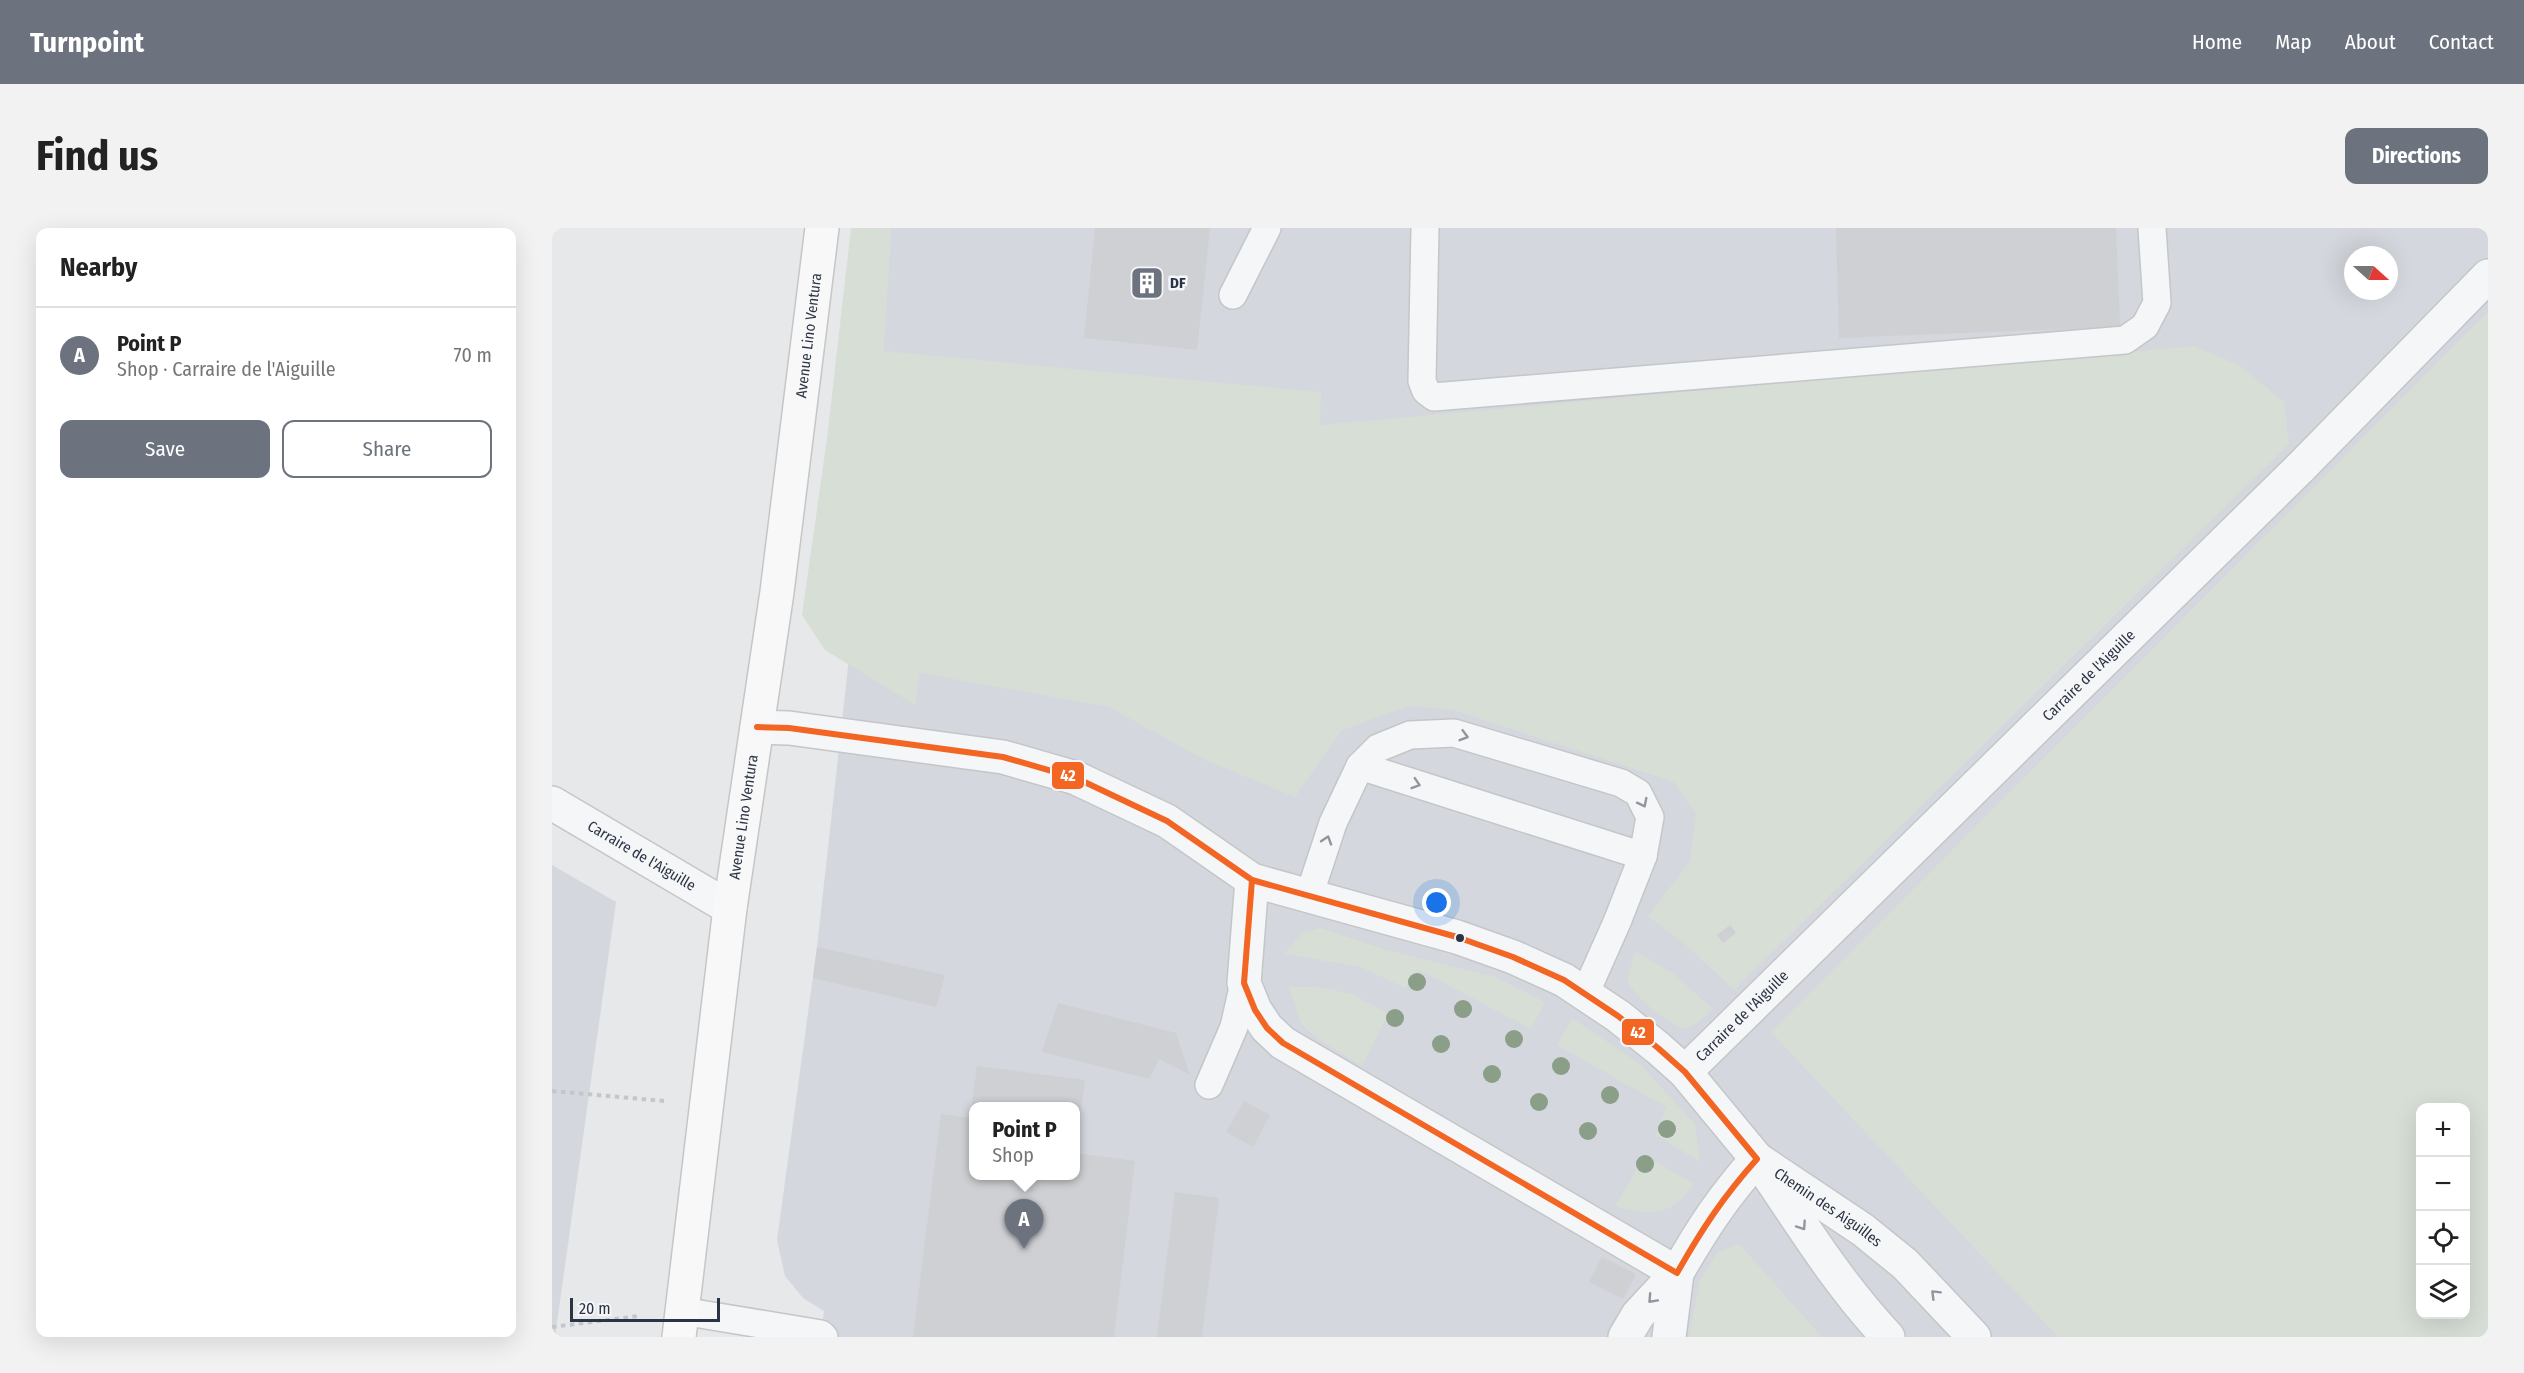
<!DOCTYPE html>
<html lang="en">
<head>
<meta charset="utf-8">
<style>
	:root { --surface:#fff; --page:#f2f2f2; --text:#222; --muted:#767676; --line:#e0e0e0; --accent:#6c737f }
	body { margin:0; font-family:"Fira Sans Condensed",sans-serif; background:var(--page); color:var(--text) }
	.controls { position:absolute; right:18px; bottom:18px; display:grid; overflow:hidden; border-radius:12px; box-shadow:0 6px 24px #0002 }
	.controls button { width:54px; height:54px; display:grid; place-items:center; padding:0; border:0; border-bottom:2px solid var(--line); background:var(--surface); color:var(--text); font:30px sans-serif }
	.compass { position:absolute; left:1792px; top:18px; width:54px; height:54px; border-radius:50%; background:var(--surface); box-shadow:0 6px 24px #0002; rotate:111deg }
	.scale { position:absolute; left:18px; bottom:15px; width:150px; box-sizing:border-box; padding-left:6px; border:3px solid #2b3445; border-top:0; font-size:16px; line-height:21px; white-space:nowrap; color:#2b3445; -webkit-text-stroke:4px #f4f6f9; paint-order:stroke }
	.you { position:absolute; left:885px; top:675px; width:21px; height:21px; margin:-15px; border:4px solid #fff; border-radius:50%; background:#1a73e8; box-shadow:0 0 0 9px #1a73e833 }
	.badge { display:grid; place-items:center; width:39px; height:39px; border-radius:50%; background:var(--accent); color:#fff; font-size:20px; font-weight:700 }
	.pin { position:absolute; translate:-50% -50px; filter:drop-shadow(0 2px 3px #0008) }
	.pin::after { content:''; position:absolute; top:32px; width:21px; height:18px; background:inherit; clip-path:polygon(0 0,100% 0,50% 100%) }
	.popup { position:absolute; left:417px; top:874px; width:111px; height:78px; box-sizing:border-box; display:grid; place-content:center; border-radius:12px; background:var(--surface); filter:drop-shadow(0 2px 4px #0005); font-size:20px; white-space:nowrap; color:var(--muted) }
	.popup b { font-size:22px; color:var(--text) }
	.popup::after { content:''; position:absolute; left:50%; top:100%; margin-left:-12px; border:12px solid transparent; border-top-color:var(--surface) }
	.list { margin:0; padding:0; list-style:none }
	h2 { display:flex; justify-content:space-between; align-items:center; height:78px; margin:0; padding:0 24px; font-size:26px }
	h2 small { font-size:20px; font-weight:400; color:var(--muted) }
	.list li { display:grid; grid-template-columns:39px 1fr auto; gap:18px; align-items:center; box-sizing:border-box; height:96px; padding:0 24px; border-top:2px solid var(--line) }
	.list b { display:block; font-size:22px; white-space:nowrap }
	.list p { margin:0; font-size:20px; white-space:nowrap; color:var(--muted) }
	.list em { font-size:20px; font-style:normal; color:var(--muted) }
	.actions { display:flex; gap:12px; padding:18px 24px }
	.actions a { flex:1; padding:14px 0; border:2px solid var(--accent); border-radius:12px; text-align:center; font-size:21px; color:var(--accent) }
	.actions .main { background:var(--accent); color:#fff }
	.icon { flex:none; width:33px; height:33px; fill:none; stroke:currentColor; stroke-width:2; stroke-linecap:round; stroke-linejoin:round }
	.map { position:relative; flex:none; width:1936px; height:1109px; overflow:hidden; border-radius:12px }
	header { display:flex; align-items:center; gap:36px; box-sizing:border-box; height:84px; padding:0 30px; background:var(--accent); color:#fff }
	header strong { font-size:28px }
	nav { display:flex; gap:33px; margin-inline-start:auto; font-size:21px }
	.intro { display:flex; align-items:center; justify-content:space-between; box-sizing:border-box; height:144px; padding:0 36px }
	h1 { margin:0; font-size:42px }
	.button { padding:15px 27px; border-radius:12px; background:var(--accent); color:#fff; font-size:21px; font-weight:700 }
	main { display:flex; gap:36px; padding:0 36px }
	aside { flex:1; background:var(--surface); border-radius:12px; box-shadow:0 6px 24px #0002 }
	.map>svg:first-child { display:block }
	.built { fill:#d4d7dd; fill-rule:evenodd }
	.green { fill:#d6ded6; fill-rule:evenodd }
	.building { fill:#ced0d3 }
	.lines { fill:none; stroke-linecap:round; stroke-linejoin:round }
	.lane-casing { stroke:#c4c6c8; stroke-width:30 }
	.street-casing { stroke:#c4c6c8; stroke-width:36 }
	.secondary-casing { stroke:#c4c6c8; stroke-width:36 }
	.path { stroke:#c5c6ca; stroke-width:4; stroke-dasharray:4.5 4.5; stroke-linecap:butt }
	.lane { stroke:#f5f6f7; stroke-width:27 }
	.street { stroke:#f5f6f7; stroke-width:33 }
	.secondary { stroke:#f8f8f8; stroke-width:33 }
	.bus-1-casing { stroke:#f4f6f9; stroke-width:10 }
	.bus-1 { stroke:#f26522; stroke-width:6 }
	.tree { fill:#8a9e88 }
	.oneway { stroke:#90959e }
	.bus-dot { fill:#2b3445; stroke:#f4f6f9; stroke-width:2 }
	.labels { text-anchor:middle; stroke-width:5; stroke-linejoin:round; paint-order:stroke }
	.poi-label { font-size:15px; font-weight:bold; fill:#2b3445; stroke:#f4f6f9; text-anchor:start }
	.street-label { font-size:15px; fill:#2b3445; stroke:#f4f6f9 }
	.line-badge { stroke:#f4f6f9; stroke-width:2 }
	.badge-label { font-size:16px; text-anchor:middle; font-weight:bold; fill:#fff }
</style>
</head>
<body>
<header>
<strong>Turnpoint</strong>
<nav><a>Home</a><a>Map</a><a>About</a><a>Contact</a></nav>
</header>
<div class="intro"><h1>Find us</h1><a class="button">Directions</a></div>
<main>
<aside>
<h2>Nearby<small></small></h2>
<ul class="list">
<li><span class="badge">A</span><div><b>Point P</b><p>Shop · Carraire de l'Aiguille</p></div><em>70 m</em></li>
</ul>
<div class="actions"><a class="main">Save</a><a>Share</a></div>
</aside>
<div class="map">
<svg width="1936" height="1109" viewBox="0 0 1936 1109">
	<rect width="100%" height="100%" fill="#e6e8ea"/>
	<!-- built -->
	<g class="built">
		<path d="M339,0H1936V1109H269L272,1083L251,1070L233,1048L225,1012L265,719L331,123ZM1801,27H1837V63H1801ZM421,878H523V948H421ZM1868,880H1914V1086H1868Z"/>
		<path d="M0,637L64,674L3,1109H0Z"/>
	</g>
	<!-- green -->
	<g class="green">
		<path d="M299,0H339L332,123L769,164L768,197L1642,118L1687,137L1732,174L1737,216L1182,762L1135,718L1096,688L1138,633L1144,586L1122,554L901,482L857,478L790,502L743,569L653,532L557,479L368,445L363,477L273,422L250,387L275,211Z"/>
		<path d="M1936,84V1109H1506L1219,804ZM1868,880H1914V1086H1868Z"/>
		<path d="M769,700L835,722L943,749L993,774L979,801L867,742L853,760L809,739L732,726L750,705Z"/>
		<path d="M1083,723L1122,746L1161,781L1146,795L1134,801C1113,794 1086,772 1075,753Z"/>
		<path d="M737,759H765L801,766L836,786L810,838L767,812L749,796Z"/>
		<path d="M1020,790L1088,836L1143,896L1148,934L1104,907L1114,879L1005,817Z"/>
		<path d="M1093,927L1142,956C1119,988 1099,989 1063,978Z"/>
		<path d="M1187,1016L1270,1109H1137L1148,1052L1166,1024Z"/>
	</g>
	<!-- building -->
	<g class="building">
		<path d="M543,0H658L645,122L532,110Z"/>
		<path d="M1284,0H1564L1568,99L1287,110Z"/>
		<path d="M1178,697L1184,705L1171,715L1165,707Z"/>
		<path d="M265,719L393,747L384,779L261,750Z"/>
		<path d="M506,775L624,805L638,847L607,831L597,851L490,824Z"/>
		<path d="M425,838L533,852L524,923L523,878H421V948H523V925L583,933L562,1109H361L389,886L418,890Z"/>
		<path d="M692,873L718,887L701,919L674,904Z"/>
		<path d="M623,964L667,970L650,1109H605Z"/>
		<path d="M1050,1029L1084,1046L1071,1071L1037,1054Z"/>
	</g>
	<g class="lines">
		<defs>
			<g id="lane">
				<path d="M873,0L870,153L874,163L882,169L1573,112L1593,98L1605,75L1600,0"/>
				<path d="M681,67L715,0"/>
				<path d="M808,538L1091,628"/>
				<path d="M757,668L781,595L808,538L826,520L858,507L902,505L1069,555L1086,565L1098,589L1091,628L1065,694L1033,766"/>
				<path d="M657,857L682,799L692,755"/>
				<path d="M130,1083L269,1106L272,1109"/>
			</g>
			<g id="street">
				<path d="M205,499L237,500L451,529L524,550L615,593L700,652L905,709L961,729L1012,752L1066,788L1106,820L1133,844L1205,931C1171,969 1150,1001 1125,1045L731,815L715,800L703,782L692,755L700,652"/>
				<path id="s1" d="M0,575L178,680"/>
				<path id="s2" d="M1133,844L1749,239L1936,48"/>
				<path id="s3" d="M1205,931L1311,1002L1353,1036L1422,1109"/>
				<path d="M1215,945C1253,1002 1289,1059 1336,1109"/>
				<path d="M1073,1109L1086,1087L1125,1045L1117,1109"/>
			</g>
			<g id="secondary">
				<path id="s4" d="M127,1109L178,680L225,364L270,0"/>
			</g>
		</defs>
		<!-- lane casing -->
		<use href="#lane" class="lane-casing"/>
		<!-- street casing -->
		<use href="#street" class="street-casing"/>
		<!-- secondary casing -->
		<use href="#secondary" class="secondary-casing"/>
		<!-- path -->
		<g class="path">
			<path d="M0,863L112,873"/>
			<path d="M0,1099L87,1088"/>
		</g>
		<!-- lane -->
		<use href="#lane" class="lane"/>
		<!-- street -->
		<use href="#street" class="street"/>
		<!-- secondary -->
		<use href="#secondary" class="secondary"/>
		<defs>
			<path id="bus-1" d="M205,499L237,500L451,529L524,550L615,593L700,652L905,709L961,729L1012,752L1066,788L1106,820L1133,844L1205,931C1171,969 1150,1001 1125,1045L731,815L715,800L703,782L692,755L700,652"/>
		</defs>
		<!-- bus-1 casing -->
		<use href="#bus-1" class="bus-1-casing"/>
		<!-- bus-1 -->
		<use href="#bus-1" class="bus-1"/>
	</g>
	<!-- trees -->
	<g class="tree">
		<circle cx="865" cy="754" r="9"/>
		<circle cx="911" cy="781" r="9"/>
		<circle cx="843" cy="790" r="9"/>
		<circle cx="962" cy="811" r="9"/>
		<circle cx="889" cy="816" r="9"/>
		<circle cx="1009" cy="838" r="9"/>
		<circle cx="940" cy="846" r="9"/>
		<circle cx="1058" cy="867" r="9"/>
		<circle cx="987" cy="874" r="9"/>
		<circle cx="1115" cy="901" r="9"/>
		<circle cx="1036" cy="903" r="9"/>
		<circle cx="1093" cy="936" r="9"/>
	</g>
	<!-- one-way arrows -->
	<defs><path id="oneway-chevron" d="M-2-3.5L2.5 0L-2 3.5" fill="none" stroke-width="1.6" stroke-linecap="round" stroke-linejoin="round" transform="scale(1.5)"/></defs>
	<g class="oneway">
		<use href="#oneway-chevron" transform="translate(912 508) rotate(16)"/>
		<use href="#oneway-chevron" transform="translate(864 556) rotate(18)"/>
		<use href="#oneway-chevron" transform="translate(1091 575) rotate(63)"/>
		<use href="#oneway-chevron" transform="translate(775 612) rotate(-72)"/>
		<use href="#oneway-chevron" transform="translate(1250 998) rotate(56)"/>
		<use href="#oneway-chevron" transform="translate(1383 1066) rotate(-135)"/>
		<use href="#oneway-chevron" transform="translate(1100 1071) rotate(133)"/>
	</g>
	<!-- icons -->
	<defs>
		<symbol id="building-square" viewBox="-11 -11 22 22"><rect x="-9" y="-9" width="18" height="18" rx="4" fill="#6c737f" stroke="#f4f6f9"/><path d="M-4-6H4V6H1V3H-1V6H-4ZM-2.5-4.3h1.7v1.8h-1.7ZM.8-4.3h1.7v1.8H.8ZM-2.5-1h1.7V.8h-1.7ZM.8-1h1.7V.8H.8Z" fill="#fff"/></symbol>
	</defs>
	<g fill-rule="evenodd">
		<use href="#building-square" x="576" y="36" width="38" height="38"/>
	</g>
	<!-- markers -->
	<circle class="bus-dot" cx="908" cy="710" r="5"/>
	<g class="labels">
		<!-- poi labels -->
		<g class="poi-label">
			<text x="618" y="60">DF</text>
		</g>
		<!-- street labels -->
		<g class="street-label">
			<text dy="5" stroke="none"><textPath href="#s4" startOffset="1010">Avenue Lino Ventura</textPath></text>
			<text dy="5" stroke="none"><textPath href="#s2" startOffset="566">Carraire de l'Aiguille</textPath></text>
			<text dy="5" stroke="none"><textPath href="#s4" startOffset="524">Avenue Lino Ventura</textPath></text>
			<text dy="5" stroke="none"><textPath href="#s1" startOffset="104">Carraire de l'Aiguille</textPath></text>
			<text dy="5" stroke="none"><textPath href="#s2" startOffset="80">Carraire de l'Aiguille</textPath></text>
			<text dy="5" stroke="none"><textPath href="#s3" startOffset="86">Chemin des Aiguilles</textPath></text>
		</g>
	</g>
	<g class="line-badge">
		<rect x="499" y="533" width="34" height="29" rx="6" fill="#f26522"/>
		<rect x="1069" y="790" width="34" height="28" rx="6" fill="#f26522"/>
	</g>
	<g class="badge-label">
		<text x="516" y="553">42</text>
		<text x="1086" y="810">42</text>
	</g>
</svg>
<div class="controls">
<button>+</button>
<button>−</button>
<button><svg class="icon" aria-label="locate" viewBox="0 0 24 24"><circle cx="12" cy="12" r="6"/><path d="M12 2v4M12 18v4M2 12h4M18 12h4"/></svg></button>
<button><svg class="icon" aria-label="layers" viewBox="0 0 24 24"><path d="M12 4l9 5-9 5-9-5zM3 14l9 5 9-5"/></svg></button>
</div>
<svg class="compass" viewBox="-18 -18 36 36"><path d="M0-13l5 13h-10z" fill="#e53935"/><path d="M0 13l5-13h-10z" fill="#767676"/></svg>
<div class="scale">20 m</div>
<div class="you"></div>
<div class="pin badge" style="left:472px;top:1021px">A</div>
<div class="popup"><b>Point P</b>Shop</div>
</div>
</main>
</body>
</html>
